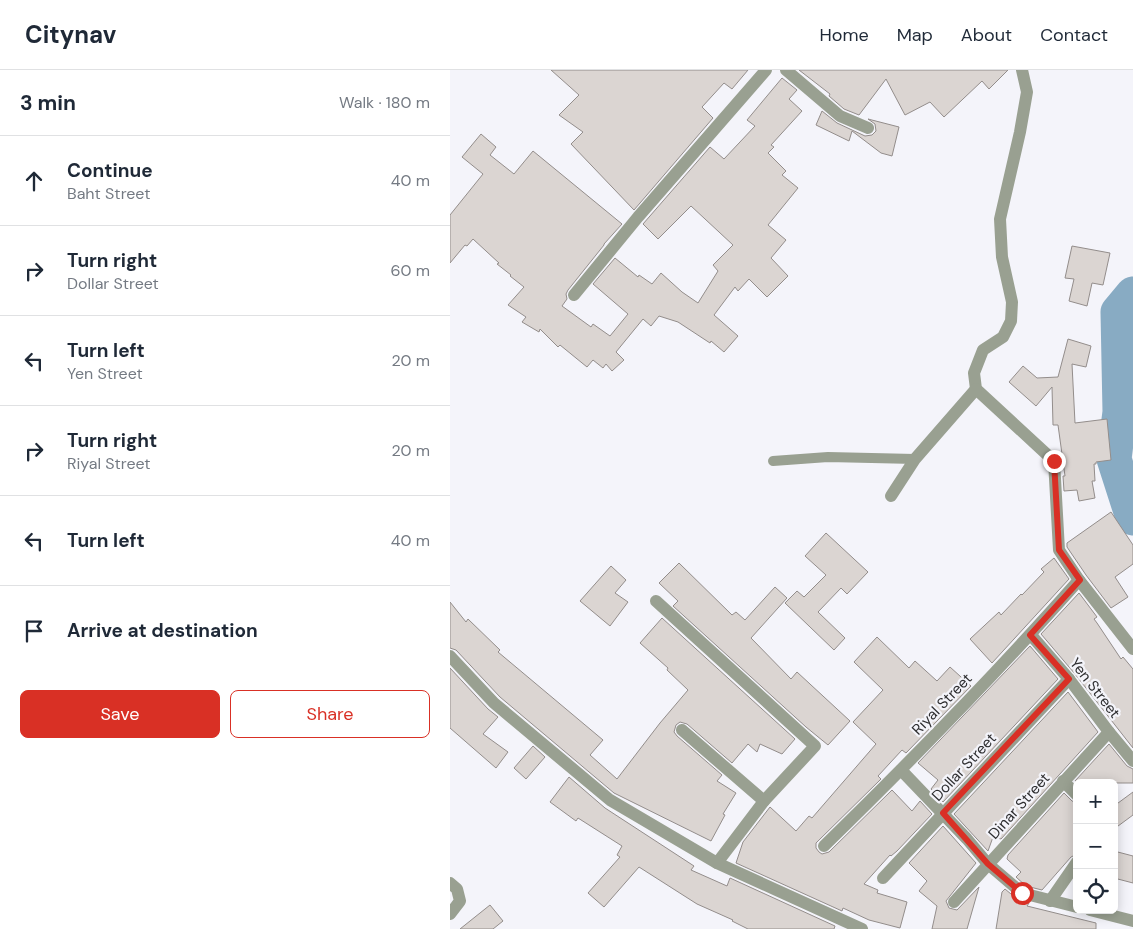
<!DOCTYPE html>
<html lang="en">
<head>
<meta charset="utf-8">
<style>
	:root { --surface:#fff; --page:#f2f2f3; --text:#1f2937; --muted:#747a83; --line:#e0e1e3; --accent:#d93025 }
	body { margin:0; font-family:"DM Sans",sans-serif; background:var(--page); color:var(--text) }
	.controls { position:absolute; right:15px; bottom:15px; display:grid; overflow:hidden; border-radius:8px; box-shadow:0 2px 12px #0003 }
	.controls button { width:45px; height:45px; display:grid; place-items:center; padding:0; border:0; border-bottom:1px solid var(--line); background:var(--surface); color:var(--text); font:25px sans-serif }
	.stop { position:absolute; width:15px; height:15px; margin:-11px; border:4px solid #d93025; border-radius:50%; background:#fff }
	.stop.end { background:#d93025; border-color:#fff; box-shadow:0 1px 5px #0008 }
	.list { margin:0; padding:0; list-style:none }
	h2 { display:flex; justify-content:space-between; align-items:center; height:65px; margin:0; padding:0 20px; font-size:21px }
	h2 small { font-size:16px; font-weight:400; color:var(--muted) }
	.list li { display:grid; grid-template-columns:32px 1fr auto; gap:15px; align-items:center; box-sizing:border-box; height:90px; padding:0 20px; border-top:1px solid var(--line) }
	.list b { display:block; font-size:19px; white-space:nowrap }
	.list p { margin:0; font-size:16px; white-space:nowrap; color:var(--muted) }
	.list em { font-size:16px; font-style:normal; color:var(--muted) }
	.actions { display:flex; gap:10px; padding:15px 20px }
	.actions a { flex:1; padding:11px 0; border:1px solid var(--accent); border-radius:8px; text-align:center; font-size:18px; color:var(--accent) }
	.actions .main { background:var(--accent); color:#fff }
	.icon { flex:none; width:28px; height:28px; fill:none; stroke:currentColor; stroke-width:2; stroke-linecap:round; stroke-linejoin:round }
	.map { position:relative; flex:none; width:683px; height:859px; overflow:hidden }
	header { display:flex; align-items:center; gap:30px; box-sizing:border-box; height:70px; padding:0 25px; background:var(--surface); border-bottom:1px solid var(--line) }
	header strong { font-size:24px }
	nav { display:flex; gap:28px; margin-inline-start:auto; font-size:18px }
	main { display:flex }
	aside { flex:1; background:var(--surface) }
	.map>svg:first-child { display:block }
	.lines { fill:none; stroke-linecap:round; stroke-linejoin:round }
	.river { stroke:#88abc3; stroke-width:35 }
	.building { fill:#dbd5d2; stroke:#938d8b }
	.service { stroke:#99a091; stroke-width:10 }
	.minor { stroke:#99a091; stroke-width:12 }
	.tertiary { stroke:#99a091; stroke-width:12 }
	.route { stroke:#d93025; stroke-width:6 }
	.labels { text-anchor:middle; stroke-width:4.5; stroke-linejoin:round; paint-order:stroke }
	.street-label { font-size:15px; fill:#2f2f31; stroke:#f4f4fa }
</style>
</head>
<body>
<header>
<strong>Citynav</strong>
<nav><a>Home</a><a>Map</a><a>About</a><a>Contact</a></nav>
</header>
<main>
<aside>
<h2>3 min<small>Walk · 180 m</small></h2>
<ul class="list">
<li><svg class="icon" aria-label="ahead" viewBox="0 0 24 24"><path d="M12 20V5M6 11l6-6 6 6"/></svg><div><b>Continue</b><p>Baht Street</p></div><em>40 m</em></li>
<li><svg class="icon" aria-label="right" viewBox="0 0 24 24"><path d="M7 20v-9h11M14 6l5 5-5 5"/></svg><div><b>Turn right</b><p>Dollar Street</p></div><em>60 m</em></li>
<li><svg class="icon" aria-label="left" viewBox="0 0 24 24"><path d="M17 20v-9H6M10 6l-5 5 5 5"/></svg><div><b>Turn left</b><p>Yen Street</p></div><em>20 m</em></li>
<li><svg class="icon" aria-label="right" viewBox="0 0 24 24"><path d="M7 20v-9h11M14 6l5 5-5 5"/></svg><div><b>Turn right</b><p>Riyal Street</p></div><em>20 m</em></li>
<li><svg class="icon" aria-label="left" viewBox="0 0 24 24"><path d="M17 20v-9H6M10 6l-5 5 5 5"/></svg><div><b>Turn left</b></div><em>40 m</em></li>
<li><svg class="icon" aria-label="arrive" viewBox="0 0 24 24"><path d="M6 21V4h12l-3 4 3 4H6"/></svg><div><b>Arrive at destination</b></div></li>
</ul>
<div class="actions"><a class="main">Save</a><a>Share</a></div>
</aside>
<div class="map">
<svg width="683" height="859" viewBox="0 0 683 859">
	<rect width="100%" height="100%" fill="#f4f4fa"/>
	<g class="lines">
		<!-- river -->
		<path class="river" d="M683,224L668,242L670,342L664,389L683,448"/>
	</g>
	<!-- building -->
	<g class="building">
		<path d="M101,0H298L282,19L274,13L252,37L263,48L184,140L121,74L133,62L109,45L129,25Z"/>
		<path d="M349,0H558L539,19L532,11L494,47L480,32L455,45L436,9L409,45L394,39L379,26L380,24Z"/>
		<path d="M332,8L347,20L339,29L352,41L321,75L324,77L318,83L336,101L332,105L348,118L318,155L336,170L321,188L338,206L317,227L299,209L288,221L285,217L264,245L288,266L274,282L261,271L260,273L228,252L209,246L201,256L193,249L166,282L174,290L162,301L156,294L153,298L143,290L137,297L110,275L108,277L90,259L89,262L72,252L76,247L58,235L74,217L60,206L61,205L47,194L49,193L23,169L17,176L15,175L0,193V145L33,104L12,87L31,64L46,77L40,85L64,104L83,81L172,154L154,174V175L118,220L116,224L117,229L112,236L141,257L143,254L160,266L178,244L143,214L165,188L188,207L189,205L202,214L211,203L232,222L248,233L268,201L263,195L283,175L241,136L208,169L193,154L260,77L274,89L305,56L297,50Z"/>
		<path d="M372,41L387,53L415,66L422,65L426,61L425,54L418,49L449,57L442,86L431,83L402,61L399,71L366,55Z"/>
		<path d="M622,176L660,183L653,215L642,213L637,236L619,231L624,209L615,208Z"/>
		<path d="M618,269L641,276L636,297L622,294L625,353L657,349L661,390L646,392V394H644L645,411H642L645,428L629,431L627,420L614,421L613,406H615L608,355H603L602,317L586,336L559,312L573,296L587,308L608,307Z"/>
		<path d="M661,442L683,475V494L665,507L678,527L661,538L636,505L617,477V473Z"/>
		<path d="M376,463L418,502L397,524L391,518L368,542L395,568L384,580L335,533L347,521L354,527L376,505L355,486Z"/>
		<path d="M604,488L619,509L542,593L520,569L549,542L551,545L571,524L572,525L594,502L591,499Z"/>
		<path d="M229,493L282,545L286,542L295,550L325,517L337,528L301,568L341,609L347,602L400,651L378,675L356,657L223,536L228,531L209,513Z"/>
		<path d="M161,496L176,510L165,523L178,532L160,556L130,531Z"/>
		<path d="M629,523L647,547L644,549L647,553L671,589L673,587L683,599V678L625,604L591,564Z"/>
		<path d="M0,532L16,552L18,549L50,580L48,582L153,670L140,685L167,709L210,653L238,620L217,600L218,598L190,573L212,548L345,669L332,684L310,674L307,682L298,674L282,693L237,654L230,652L226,655L224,662L227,666L272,705L267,711L286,723L273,744L275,745L261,771L164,723L50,627L6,580L0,578Z"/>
		<path d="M427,567L459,598L465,591L487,611L500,597L521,616L456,683L452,680L428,706L431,709L366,773V778L369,782L372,784L379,782L442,720L462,741L470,731L482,744L447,781L441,786L440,785L414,814L428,820L427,823L457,832L450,858L419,850L393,838L392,841L286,793L293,772L320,737L346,761L359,746L362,748L426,674L403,652L433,620L404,592Z"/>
		<path d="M580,576L608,609L493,732L481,719L488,710L468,693Z"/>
		<path d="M0,598L38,639L48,647L33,664L58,682L46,698L0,658Z"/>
		<path d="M618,622L648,662L551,769L543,767L538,781L504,744Z"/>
		<path d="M659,674L677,696L683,699V713H627L625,711Z"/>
		<path d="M83,676L95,687L76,709L64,698Z"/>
		<path d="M119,707L155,738L244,796L241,800L277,816L280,808L385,856L384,859H298L282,851L283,850L247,834L189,797L154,837L138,823L170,787L167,785L172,776L128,748L126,751L100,732Z"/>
		<path d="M683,722V745L664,759V736Z"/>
		<path d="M614,723L622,731L627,733V784L621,787L592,820L576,816L566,807L571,802L557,789L558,785Z"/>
		<path d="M493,756L526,793L496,831L499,838L507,840L529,817L517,859H482L487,836L469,821L477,811L459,793Z"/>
		<path d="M664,781L683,786V813L664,808Z"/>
		<path d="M555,819L567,829L579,833L577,836L646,853V859H546L552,822Z"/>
		<path d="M40,835L53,851L43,859H10Z"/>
	</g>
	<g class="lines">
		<!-- service -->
		<path class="service" d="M323,391L378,387L465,389"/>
		<!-- minor -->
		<g class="minor">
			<path d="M336,0L390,46L418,58"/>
			<path d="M572,0L577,22L570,62L550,149L552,187L562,232L561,251L553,267L533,280L524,303L526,319L604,391L609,480L629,510L683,579"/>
			<path d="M124,225L188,147L316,0"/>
			<path d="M441,426L465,389L526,319"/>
			<path d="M206,531L365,676L314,731L267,793"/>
			<path d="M581,565L619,609L659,662L683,691"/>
			<path d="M232,660L314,731"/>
			<path d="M451,700L517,769L538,794L572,823L627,837"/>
			<path d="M613,711L627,725"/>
			<path d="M374,776C462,690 548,602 629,510"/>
			<path d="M433,808L619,609"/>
			<path d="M0,813L7,819L10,831L0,844"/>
			<path d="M600,831L627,792"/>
			<path d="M504,832L659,662"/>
			<path d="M640,840L683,851"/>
		</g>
		<!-- tertiary -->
		<path class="tertiary" d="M0,586L44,633L160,730L267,793L412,859"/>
	</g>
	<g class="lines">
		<!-- route -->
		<path class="route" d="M572,823L538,794L493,743L619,609L580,565L630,510L609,480L604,391"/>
	</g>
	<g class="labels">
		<!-- street labels -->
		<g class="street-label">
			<text transform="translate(645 618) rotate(52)" y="5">Yen Street</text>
			<text transform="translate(492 634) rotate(-46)" y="5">Riyal Street</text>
			<text transform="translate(514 697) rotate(-47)" y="5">Dollar Street</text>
			<text transform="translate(569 736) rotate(-48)" y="5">Dinar Street</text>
		</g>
	</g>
</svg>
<div class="controls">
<button>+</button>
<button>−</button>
<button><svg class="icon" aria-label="locate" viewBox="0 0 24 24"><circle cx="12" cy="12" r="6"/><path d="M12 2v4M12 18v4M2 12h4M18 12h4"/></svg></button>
</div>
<div class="stop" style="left:572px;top:823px"></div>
<div class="stop end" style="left:604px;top:391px"></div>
</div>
</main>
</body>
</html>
